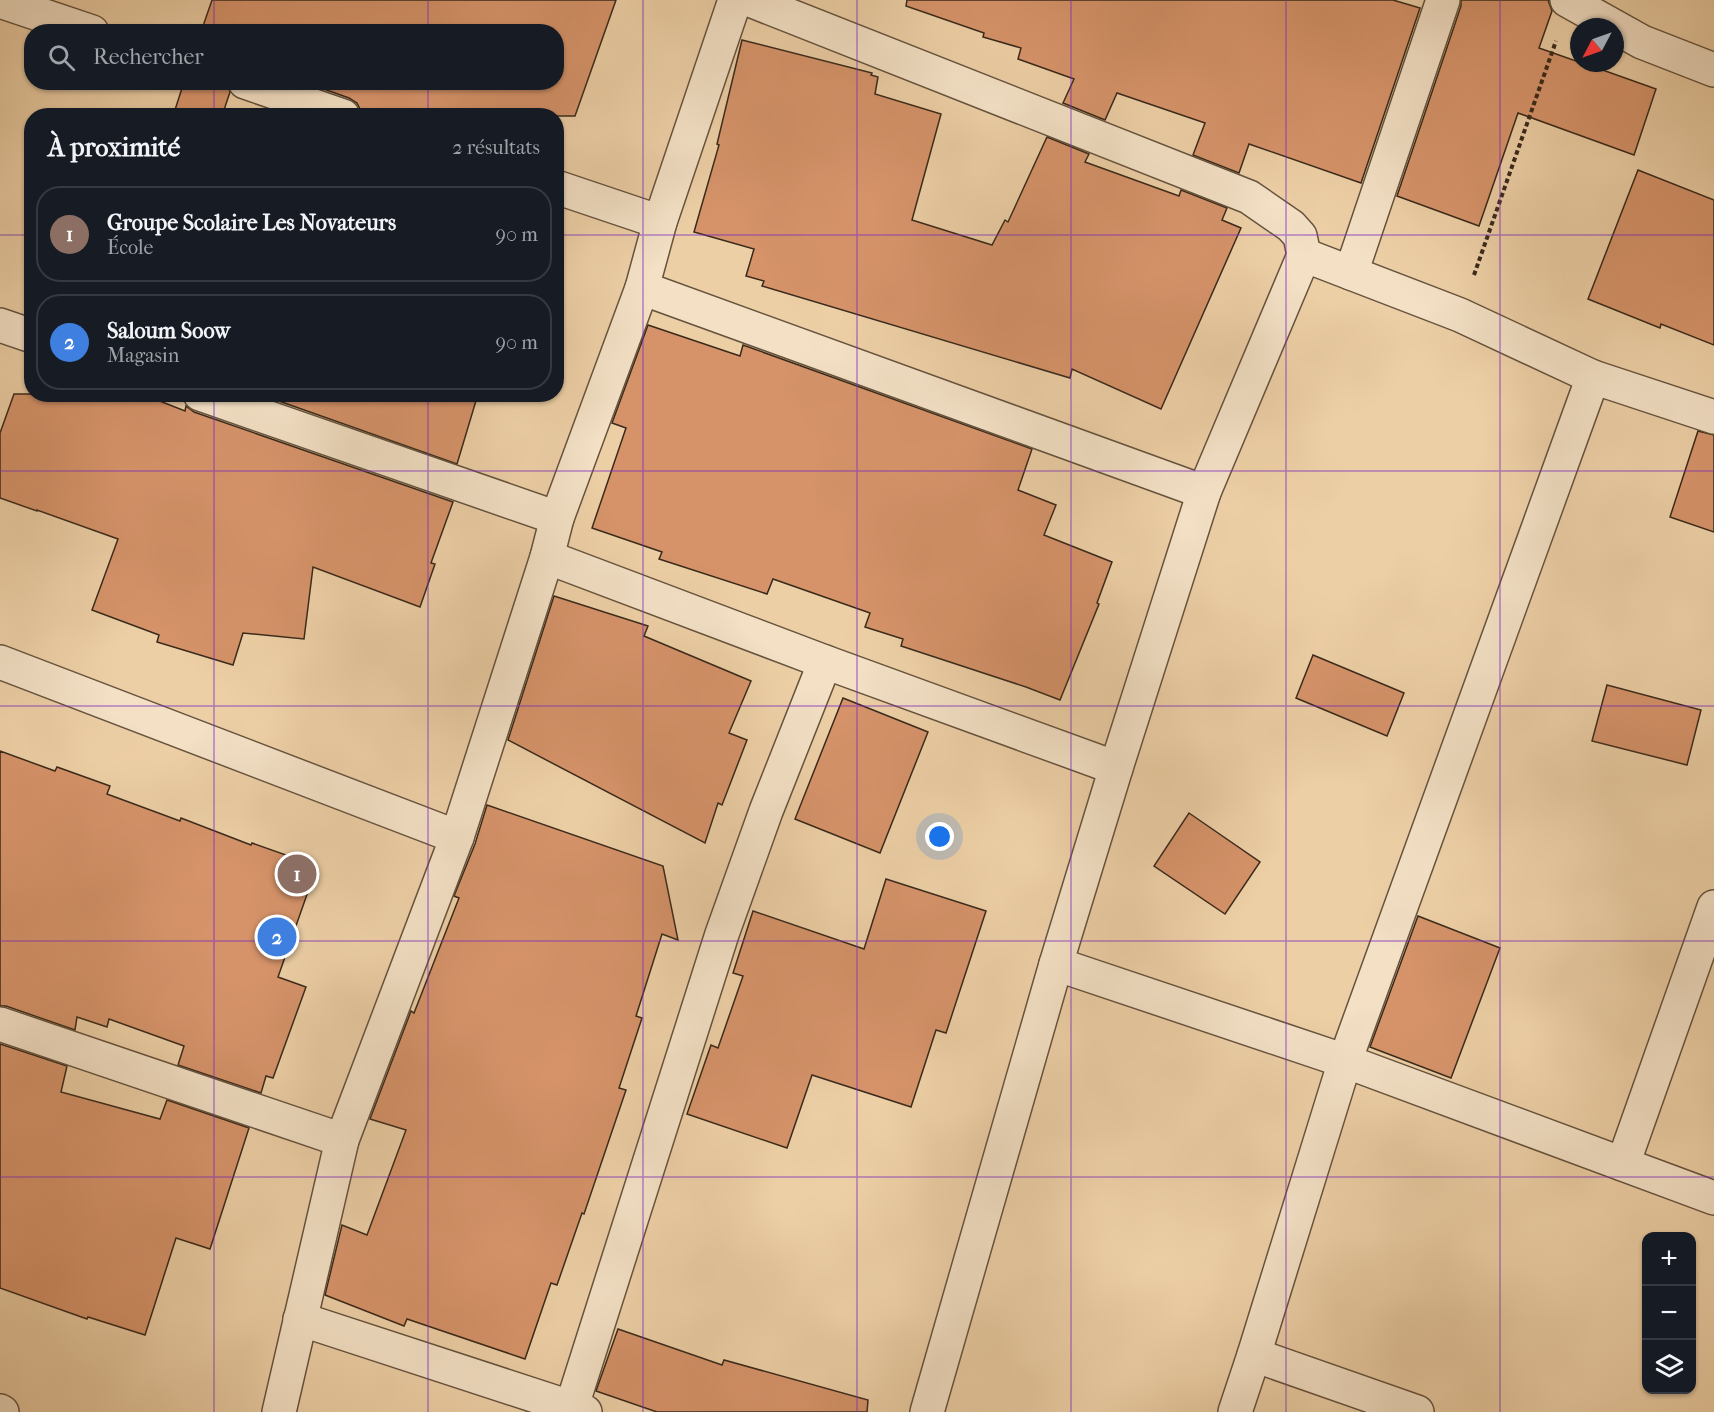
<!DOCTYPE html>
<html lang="fr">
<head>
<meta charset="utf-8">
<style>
	:root { --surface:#171b24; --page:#20242c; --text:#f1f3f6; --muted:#9ea1a6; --line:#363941; --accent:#ea580c }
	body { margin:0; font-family:"IM FELL French Canon",serif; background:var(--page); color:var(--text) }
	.controls { position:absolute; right:18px; bottom:18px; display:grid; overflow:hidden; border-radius:12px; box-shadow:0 2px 4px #0004 }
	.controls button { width:54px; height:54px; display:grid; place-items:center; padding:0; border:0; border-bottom:2px solid var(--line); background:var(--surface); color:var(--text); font:30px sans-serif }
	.compass { position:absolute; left:1570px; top:18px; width:54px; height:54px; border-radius:50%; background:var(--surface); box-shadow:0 2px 4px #0004; rotate:229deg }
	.you { position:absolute; left:940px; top:837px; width:21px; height:21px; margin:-15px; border:4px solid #fff; border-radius:50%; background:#1a73e8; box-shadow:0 0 0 9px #1a73e833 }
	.badge { display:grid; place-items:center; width:39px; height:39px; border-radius:50%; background:var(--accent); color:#fff; font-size:20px; font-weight:700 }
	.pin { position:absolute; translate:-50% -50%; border:3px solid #fff; box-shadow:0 2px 6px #0006 }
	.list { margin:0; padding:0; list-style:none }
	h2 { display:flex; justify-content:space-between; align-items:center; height:78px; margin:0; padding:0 24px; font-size:26px }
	h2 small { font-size:20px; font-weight:400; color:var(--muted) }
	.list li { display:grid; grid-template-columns:39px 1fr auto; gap:18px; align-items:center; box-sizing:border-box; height:96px; margin:0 12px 12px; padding:0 12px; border:2px solid var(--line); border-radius:24px }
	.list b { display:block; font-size:22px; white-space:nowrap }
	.list p { margin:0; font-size:20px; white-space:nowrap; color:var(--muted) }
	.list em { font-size:20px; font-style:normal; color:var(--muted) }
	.icon { flex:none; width:33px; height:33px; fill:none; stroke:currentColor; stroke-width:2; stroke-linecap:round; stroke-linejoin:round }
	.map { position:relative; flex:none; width:1714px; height:1412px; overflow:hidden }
	.search { position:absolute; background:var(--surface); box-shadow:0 2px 4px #0004; left:24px; top:24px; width:540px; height:66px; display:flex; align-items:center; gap:15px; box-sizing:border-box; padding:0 21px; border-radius:24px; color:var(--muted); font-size:22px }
	.panel { position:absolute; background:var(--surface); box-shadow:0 2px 4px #0004; left:24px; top:108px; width:540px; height:294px; border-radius:24px }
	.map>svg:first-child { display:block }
	.building { fill:#d6936a; stroke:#392a1b; stroke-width:1.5 }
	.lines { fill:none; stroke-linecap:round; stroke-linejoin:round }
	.minor-casing { stroke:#66533e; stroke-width:36 }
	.path { stroke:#392a1b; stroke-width:4; stroke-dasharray:4.5 3; stroke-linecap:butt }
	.minor { stroke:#f3e0c5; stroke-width:33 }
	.grid { fill:none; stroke:#7b2cbf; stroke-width:1.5; stroke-opacity:0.55 }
</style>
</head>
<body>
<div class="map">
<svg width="1714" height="1412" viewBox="0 0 1714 1412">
	<rect width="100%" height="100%" fill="#edcfa6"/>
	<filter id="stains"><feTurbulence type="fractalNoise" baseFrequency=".00333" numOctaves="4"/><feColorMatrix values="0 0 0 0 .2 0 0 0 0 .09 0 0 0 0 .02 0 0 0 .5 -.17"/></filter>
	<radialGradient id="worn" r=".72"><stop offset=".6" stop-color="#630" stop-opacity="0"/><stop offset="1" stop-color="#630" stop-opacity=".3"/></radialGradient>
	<!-- building -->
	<g class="building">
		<path d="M212,0H616L575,116H378L360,109L357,103L349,98L304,82H556V32H201Z"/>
		<path d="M907,0H1393L1420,8L1361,183L1249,144L1239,173L1193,155L1205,123L1117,93L1105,120L1063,103L1074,79L1018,59L1021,48L983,37L984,33L906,6Z"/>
		<path d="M1461,0H1548L1552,11L1539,48L1579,62V63H1583L1656,89L1634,155L1518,113L1479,226L1397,196L1461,6Z"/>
		<path d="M742,40L872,73L871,75L878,77L875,94L941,114L912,220L992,245L1005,220L1008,222L1047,137L1089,154L1085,162L1179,196L1181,190L1227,208L1222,220L1241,228L1161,409L1072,369L1070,378L762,286L764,281L746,276L754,249L694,232L719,145L717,144Z"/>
		<path d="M184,82H227L230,92L222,116H173Z"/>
		<path d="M1638,170L1714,200V345L1661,324L1660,328L1588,299Z"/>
		<path d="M648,325L740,356L743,345L1032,449L1018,490L1056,505L1044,535L1112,562L1097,603L1099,604L1060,700L1026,687L901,646L903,639L865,627L870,613L773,579L767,594L659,559L662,552L592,528L626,428L612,423Z"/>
		<path d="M14,394H142L185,411L186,406L194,412L453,502L431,563L435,564L420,607L313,567L304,639L243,633L233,665L157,642L159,635L92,610L118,539L37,510V511L0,498V433Z"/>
		<path d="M259,394H478L457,464Z"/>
		<path d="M1698,431L1714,435V532L1670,517Z"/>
		<path d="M554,596L648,626L644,636L751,681L729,733L747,740L722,805L718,803L705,843L508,740Z"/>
		<path d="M1313,655L1404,693L1387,736L1296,698Z"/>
		<path d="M1607,685L1701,710L1687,765L1592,741Z"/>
		<path d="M843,698L928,732L880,853L795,819Z"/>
		<path d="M0,751L55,771L57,767L110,786L107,794L180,821L181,818L251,845L252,843L317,866L278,977L306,987L273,1078L266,1076L261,1093L178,1065L184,1046L109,1019L107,1027L77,1017L75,1030L6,1006H0Z"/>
		<path d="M487,805L663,866L678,940L662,934L636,1016L642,1018L619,1088L626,1090L584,1214L582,1213L557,1285L551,1283L525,1359L407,1319L404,1326L325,1295L342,1225L367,1235L406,1130L370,1119L411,1011L414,1013L459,898L454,896L475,844Z"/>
		<path d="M1189,813L1260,862L1225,914L1154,866Z"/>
		<path d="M886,879L986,911L946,1033L936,1030L911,1107L812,1075L787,1148L687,1114L711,1045L718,1048L743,976L733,973L753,911L864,949Z"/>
		<path d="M1418,916L1500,948L1451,1078L1370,1047Z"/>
		<path d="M0,1044L67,1066L61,1092L160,1119L167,1100L249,1128L210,1249L176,1238L145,1335L88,1317L87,1319L0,1288Z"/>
		<path d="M618,1329L722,1365L724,1360L868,1400L867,1412H657L596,1391Z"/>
	</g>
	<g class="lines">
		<defs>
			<g id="minor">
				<path d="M750,0L1249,197L1291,226L1300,236L1304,255L1204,492L1116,768L1056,964L927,1412"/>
				<path d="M1567,0L1642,42L1714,70"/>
				<path d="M0,1L92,32"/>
				<path d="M245,82L343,116"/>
				<path d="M556,187L660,222"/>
				<path d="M1304,255L1460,315L1593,377L1714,417"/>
				<path d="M1351,273L1443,0"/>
				<path d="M642,288L1204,492"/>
				<path d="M0,325L32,336"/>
				<path d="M200,394L557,518"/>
				<path d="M547,557L825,662L1116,768"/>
				<path d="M0,662L457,837"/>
				<path d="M1056,964L1345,1061L1714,1198"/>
				<path d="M0,1024L342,1140"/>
				<path d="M1623,1164L1714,907"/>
				<path d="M300,1319L585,1412"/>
				<path d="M1254,1355L1417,1412"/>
				<path d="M0,1411L2,1412"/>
				<path d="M279,1412L342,1140L457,837L547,557L557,518L642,288L660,222L735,0"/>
				<path d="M570,1412L722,934L766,811L825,662"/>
				<path d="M1235,1412L1254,1355L1345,1061L1593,377"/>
			</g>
		</defs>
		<!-- minor casing -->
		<use href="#minor" class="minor-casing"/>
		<!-- path -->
		<path class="path" d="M1474,275L1556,41"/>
		<!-- minor -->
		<use href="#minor" class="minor"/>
	</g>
	<!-- grid -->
	<path class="grid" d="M214,0V32M428,0V32M643,0V1412M857,0V1412M1071,0V1412M1286,0V1412M1500,0V1412M214,82V116M428,82V116M0,235H32M556,235H1714M214,394V1412M428,394V1412M0,471H1714M0,706H1714M0,941H1714M0,1177H1714"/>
	<rect width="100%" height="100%" filter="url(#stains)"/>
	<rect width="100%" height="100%" fill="url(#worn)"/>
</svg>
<div class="controls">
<button>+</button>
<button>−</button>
<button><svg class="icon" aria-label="layers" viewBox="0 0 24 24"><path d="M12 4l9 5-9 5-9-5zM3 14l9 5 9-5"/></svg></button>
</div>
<svg class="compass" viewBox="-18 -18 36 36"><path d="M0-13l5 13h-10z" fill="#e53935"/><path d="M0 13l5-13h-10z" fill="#9ea1a6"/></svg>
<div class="you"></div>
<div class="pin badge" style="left:297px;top:874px;background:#8d6e63">1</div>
<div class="pin badge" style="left:277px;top:937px;background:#3f7fe0">2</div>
<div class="search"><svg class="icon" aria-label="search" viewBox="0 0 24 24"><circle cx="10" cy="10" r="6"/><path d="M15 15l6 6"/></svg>Rechercher</div>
<section class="panel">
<h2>À proximité<small>2 résultats</small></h2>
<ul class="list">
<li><span class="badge" style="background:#8d6e63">1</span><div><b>Groupe Scolaire Les Novateurs</b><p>École</p></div><em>90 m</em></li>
<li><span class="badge" style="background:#3f7fe0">2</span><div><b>Saloum Soow</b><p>Magasin</p></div><em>90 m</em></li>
</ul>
</section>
</div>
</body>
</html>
